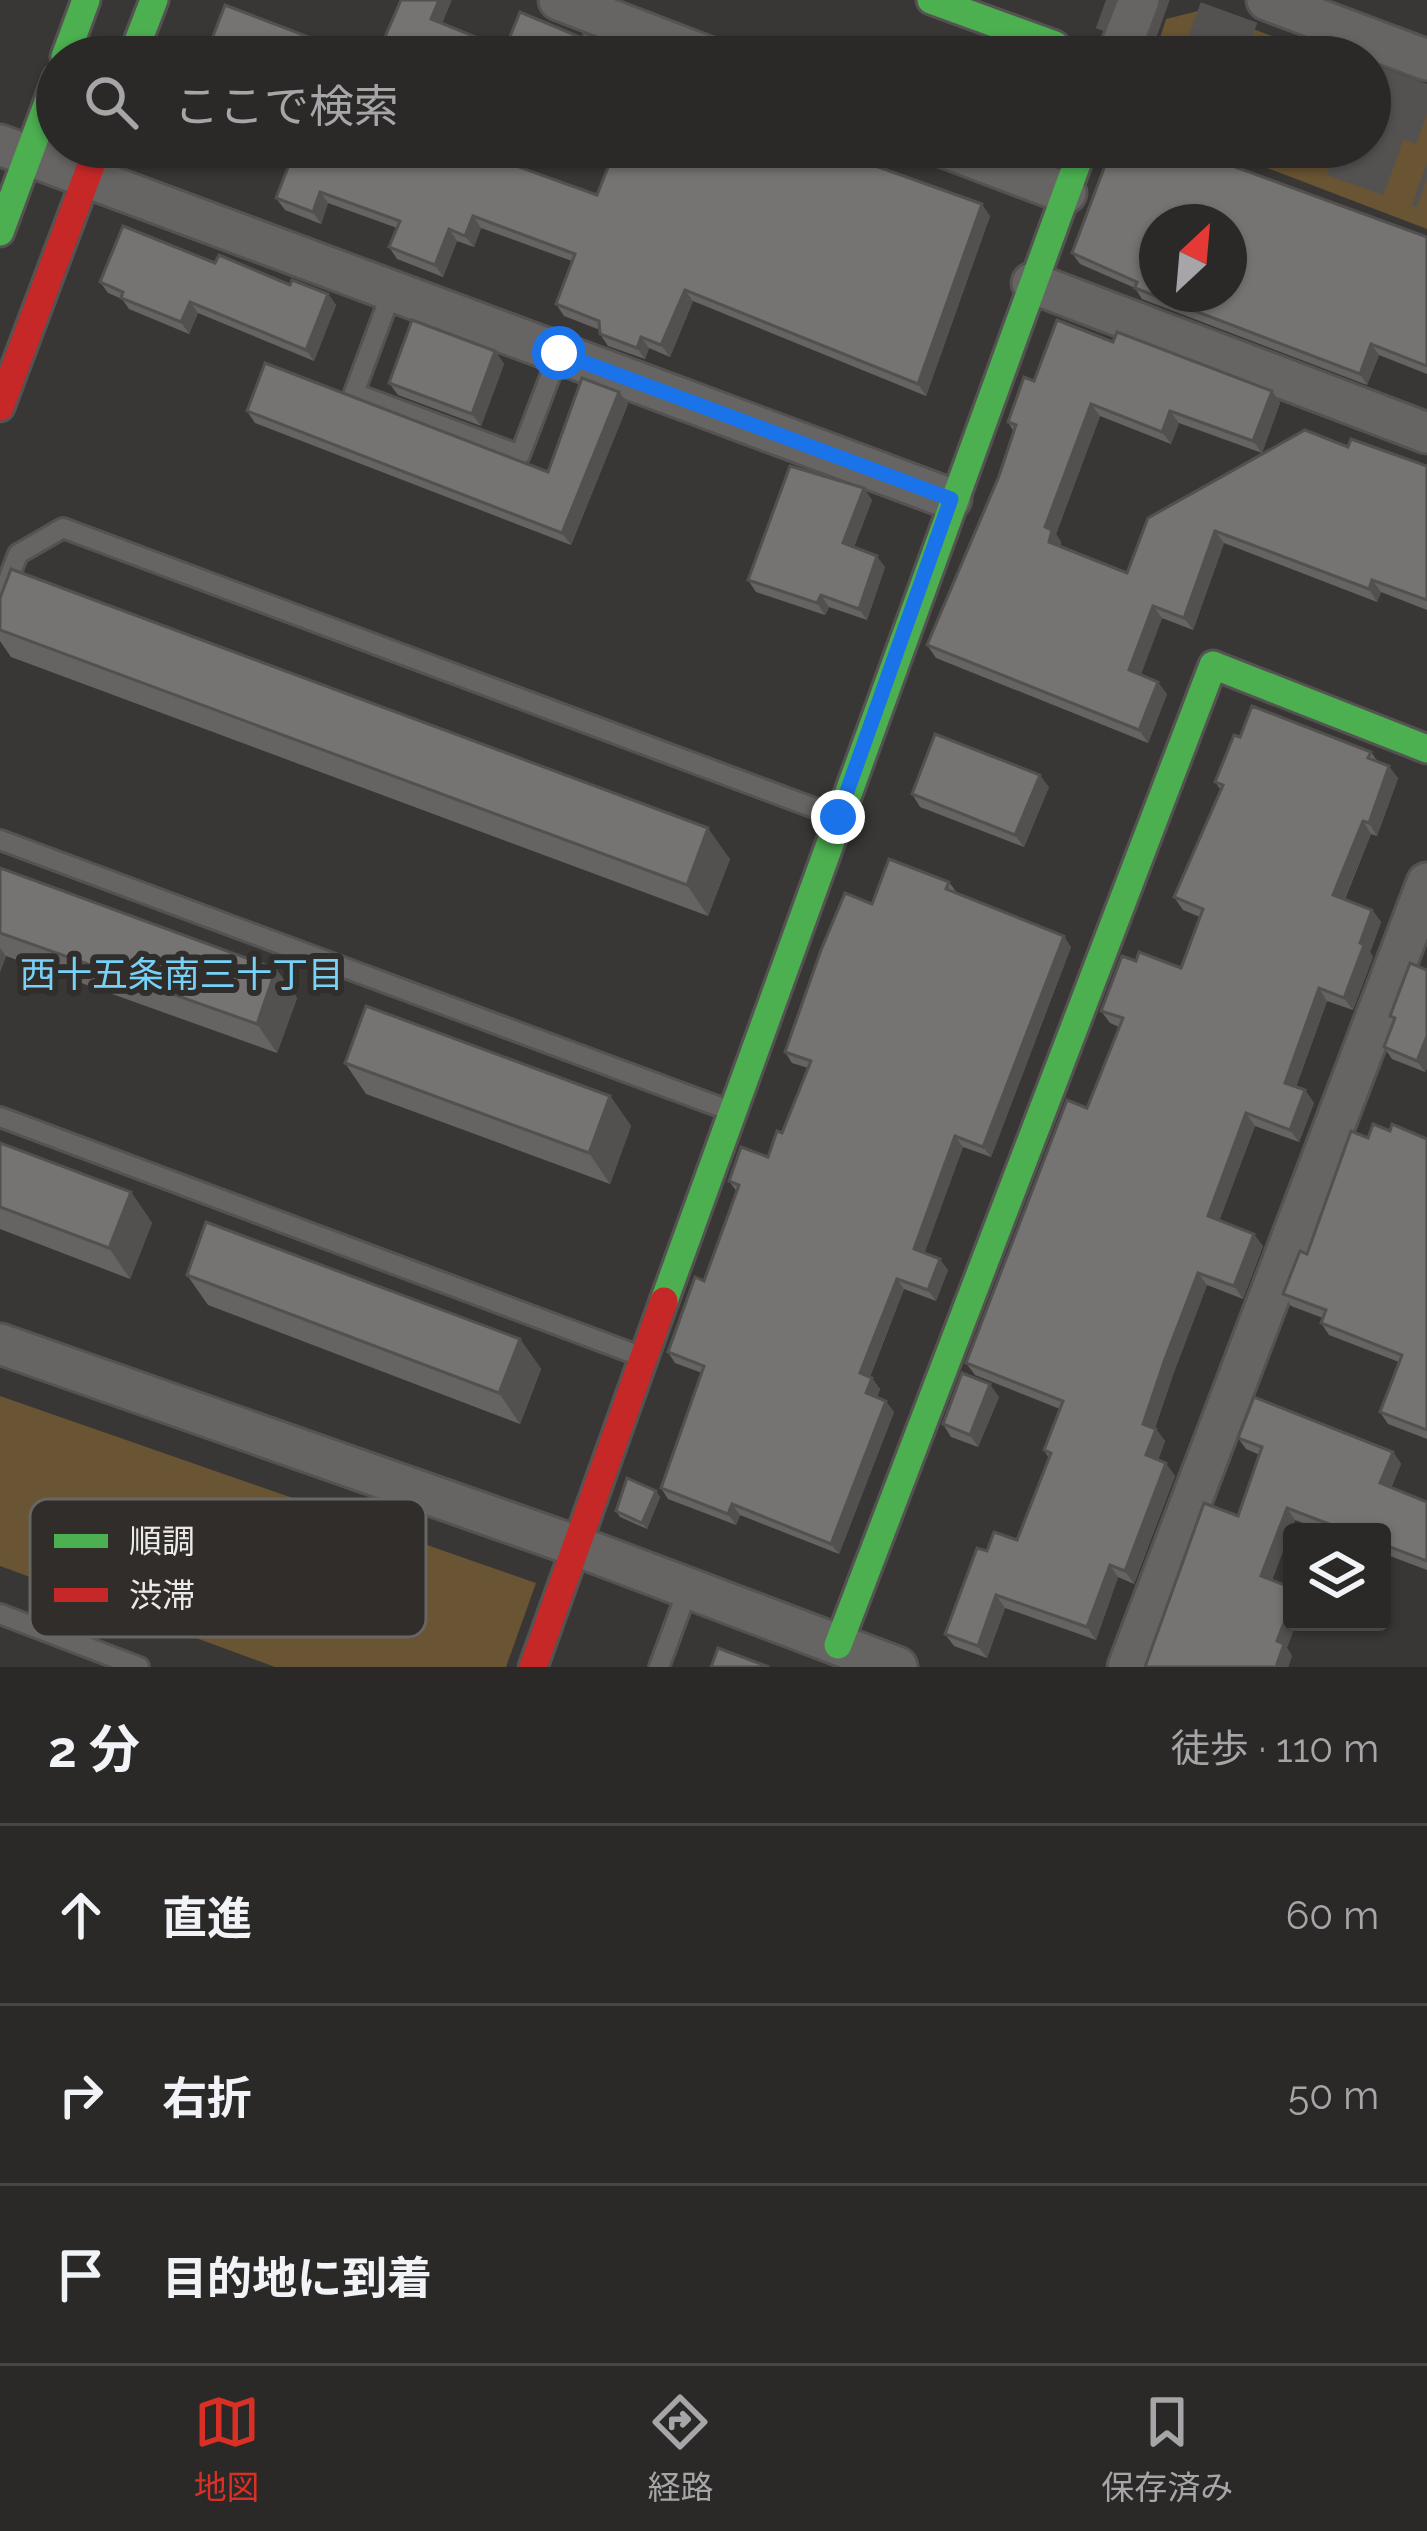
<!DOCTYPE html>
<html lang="ja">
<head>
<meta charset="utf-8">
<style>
	:root { --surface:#2b2928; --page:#373534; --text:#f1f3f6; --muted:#a6a6a8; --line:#474545; --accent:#d93025 }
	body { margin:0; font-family:Raleway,"Noto Sans JP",sans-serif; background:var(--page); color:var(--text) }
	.controls { position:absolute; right:36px; bottom:36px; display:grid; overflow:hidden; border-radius:12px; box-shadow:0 3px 9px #0004 }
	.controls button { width:108px; height:108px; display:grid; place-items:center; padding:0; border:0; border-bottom:3px solid var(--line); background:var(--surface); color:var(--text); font:60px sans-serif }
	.compass { position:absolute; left:1139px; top:204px; width:108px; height:108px; border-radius:50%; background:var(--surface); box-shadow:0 3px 9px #0004; rotate:26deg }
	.stop { position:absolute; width:36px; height:36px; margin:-27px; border:9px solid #1a73e8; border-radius:50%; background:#fff }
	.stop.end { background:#1a73e8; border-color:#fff; box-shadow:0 3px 12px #0008 }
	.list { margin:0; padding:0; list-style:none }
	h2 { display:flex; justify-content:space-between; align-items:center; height:156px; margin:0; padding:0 48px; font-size:51px }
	h2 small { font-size:39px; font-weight:400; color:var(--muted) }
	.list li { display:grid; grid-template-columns:78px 1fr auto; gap:36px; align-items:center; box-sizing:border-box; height:180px; padding:0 48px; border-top:3px solid var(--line) }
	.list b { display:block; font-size:45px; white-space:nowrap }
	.list em { font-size:39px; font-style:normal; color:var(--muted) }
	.icon { flex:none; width:66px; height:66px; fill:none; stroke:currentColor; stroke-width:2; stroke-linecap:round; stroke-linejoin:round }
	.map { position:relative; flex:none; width:1427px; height:1667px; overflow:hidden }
	.search { position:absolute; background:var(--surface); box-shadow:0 3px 9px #0004; left:36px; right:36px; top:36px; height:132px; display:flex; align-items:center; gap:30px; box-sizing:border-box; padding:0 42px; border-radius:66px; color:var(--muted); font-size:45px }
	.sheet { height:696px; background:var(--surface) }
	nav { display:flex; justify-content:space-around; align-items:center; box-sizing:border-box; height:168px; border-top:3px solid var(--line); background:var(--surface); font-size:33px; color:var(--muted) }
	nav a { display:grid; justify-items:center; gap:6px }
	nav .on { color:var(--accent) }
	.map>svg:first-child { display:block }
	.green { fill:#695433 }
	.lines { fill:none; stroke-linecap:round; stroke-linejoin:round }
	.primary-tunnel { stroke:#545250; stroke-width:60; stroke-dasharray:60 30; stroke-linecap:butt }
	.lane-casing { stroke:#555352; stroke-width:24 }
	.street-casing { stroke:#555352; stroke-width:45 }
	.fast-casing { stroke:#555352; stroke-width:33 }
	.jam-casing { stroke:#555352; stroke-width:33 }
	.lane { stroke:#666564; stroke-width:18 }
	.street { stroke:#666564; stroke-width:39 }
	.fast { stroke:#4caf50; stroke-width:27 }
	.jam { stroke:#c62828; stroke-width:27 }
	.wall { fill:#656462 }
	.shaded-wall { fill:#525150 }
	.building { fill:#757472; stroke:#525150; stroke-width:3; fill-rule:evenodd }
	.route { stroke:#1a73e8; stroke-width:15 }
	.labels { text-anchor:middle; stroke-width:12; stroke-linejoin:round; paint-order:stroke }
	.neighbourhood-label { font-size:36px; fill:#78d1f6; stroke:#302d2a }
	.key { fill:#302d2a; stroke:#686663; stroke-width:3 }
	.key-label { font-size:33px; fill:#eceae8 }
</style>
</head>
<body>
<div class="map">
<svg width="1427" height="1667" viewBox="0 0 1427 1667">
	<rect width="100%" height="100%" fill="#393735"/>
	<!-- green -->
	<g class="green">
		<path d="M1202,10L1328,57H1154L1166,19Z"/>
		<path d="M1370,73L1427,94V229L1212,147H1370Z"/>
		<path d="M0,1396L536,1583L506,1667H275L0,1566Z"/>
	</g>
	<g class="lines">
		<!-- primary-tunnel -->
		<g class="primary-tunnel">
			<path d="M1106,0L1264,57"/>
			<path d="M1370,95L1427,116"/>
			<path d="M1337,147L1427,179"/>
		</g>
		<defs>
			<g id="lane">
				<path d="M392,291L354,393L520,455L559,353"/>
				<path d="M0,602L18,554L63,528L833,815"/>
				<path d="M0,840L728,1110"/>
				<path d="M0,1117L640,1356"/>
				<path d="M0,1614L139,1667"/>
				<path d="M659,1667L688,1589"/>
			</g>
			<g id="street">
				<path d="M559,0L708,57"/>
				<path d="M1267,0L1427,60"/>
				<path d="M1117,57L1139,0"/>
				<path d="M0,145L951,499"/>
				<path d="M944,147L1066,193"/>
				<path d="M1032,283L1427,433"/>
				<path d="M0,1344L579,1547L897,1667"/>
				<path d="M1128,1667L1427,883"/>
			</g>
			<g id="fast">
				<path d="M931,0L1055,45"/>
				<path d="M65,57L86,0"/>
				<path d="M132,57L154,0"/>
				<path d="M0,232L57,78"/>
				<path d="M664,1301L1083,147"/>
				<path d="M838,1645L1213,665L1427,749"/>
			</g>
			<g id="jam">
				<path d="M0,407L98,147"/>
				<path d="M533,1667L664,1301"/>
			</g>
		</defs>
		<!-- lane casing -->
		<use href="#lane" class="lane-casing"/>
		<!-- street casing -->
		<use href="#street" class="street-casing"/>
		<!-- fast casing -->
		<use href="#fast" class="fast-casing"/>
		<!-- jam casing -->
		<use href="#jam" class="jam-casing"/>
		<!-- lane -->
		<use href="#lane" class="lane"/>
		<!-- street -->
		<use href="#street" class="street"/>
		<!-- fast -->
		<use href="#fast" class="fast"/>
		<!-- jam -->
		<use href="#jam" class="jam"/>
	</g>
	<!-- wall -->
	<g class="wall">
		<path d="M437,147H512L506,162L597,195L858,155L856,159L990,216L926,396L693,301L670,357L649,348L645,359L608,346L600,334V330L564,316L556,304L572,261L481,228L474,247L457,241L443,277L397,259L389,247L397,228L328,203L321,224L285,210L276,198L434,154Z"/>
		<path d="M1427,237V374L1379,355L1367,385L1142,299L1135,288L1080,264L1072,253Z"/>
		<path d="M215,263L290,285L328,294L336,305L314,361L198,313L189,334L129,309L122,299L108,293L100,282Z"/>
		<path d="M1113,342L1272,391L1280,403L1262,453L1179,423L1171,444L1100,416L1056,534L1061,542L1060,546L1127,573L1348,447L1427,466V610L1381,592L1377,602L1224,543L1193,630L1162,618L1140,675L1167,694L1148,743L936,658L927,645L999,476L1014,432L1008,422L1034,381Z"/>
		<path d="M495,351L504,364L481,426L398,395L389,383Z"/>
		<path d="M619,392L628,404L571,545L255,423L247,411L548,472Z"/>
		<path d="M872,500L854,547L885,567L867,620L829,607L825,615L756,592L748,580Z"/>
		<path d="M0,598L730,859L708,916L11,657L0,641Z"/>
		<path d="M1240,737L1371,752L1378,762L1398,778L1377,836L1371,834L1345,899L1372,910L1381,922L1370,952L1373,957L1353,1010L1327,1001L1296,1087L1305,1090L1314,1103L1299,1142L1255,1126L1219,1221L1263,1246L1243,1299L1207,1285L1174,1372L1155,1428L1165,1441L1158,1460L1175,1476L1134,1584L1118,1577L1096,1640L1005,1608L987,1658L954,1646L945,1634L987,1551L1017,1540L1049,1458L1044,1450L1060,1409L975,1375L966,1363L1087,1108L1119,1027L1110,1023L1101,1011L1136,961L1181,968L1200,917L1183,910L1174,897L1221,790L1215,782Z"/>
		<path d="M1049,787L1024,847L920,807L912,794Z"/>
		<path d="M0,868L276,969L297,998L277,1053L6,956L0,972Z"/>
		<path d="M949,882L957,893L1071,947L991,1157L963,1147L924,1253L948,1270L936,1301L904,1289L870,1377L880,1389L877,1397L894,1412L839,1554L740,1515L736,1525L668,1499L661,1488L702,1373L675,1363L668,1352L704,1281L737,1192L729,1181L768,1157L782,1133L808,1068L792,1063L785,1052L872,904Z"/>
		<path d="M1427,970V1068L1425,1072L1392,1059L1384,1047L1394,1022L1390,1016Z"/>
		<path d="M345,1063L610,1096L631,1126L610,1184L366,1094Z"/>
		<path d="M1390,1131L1427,1139V1439L1388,1424L1380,1412L1399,1362L1329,1335L1321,1323L1323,1318L1291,1306L1283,1294L1368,1138Z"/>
		<path d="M0,1143L131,1192L152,1223L130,1279L0,1229Z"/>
		<path d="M187,1275L520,1339L541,1369L520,1424L208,1305Z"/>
		<path d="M999,1397L978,1447L951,1437L943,1424Z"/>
		<path d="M1238,1438L1393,1452L1401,1464L1391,1488L1427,1502V1570L1382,1553V1532H1327L1295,1520L1272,1580L1287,1648L1292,1656L1288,1667H1145L1238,1516L1260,1455L1246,1449Z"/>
		<path d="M656,1491L660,1497L647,1529L620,1517L616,1511Z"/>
	</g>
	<!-- shaded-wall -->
	<g class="shaded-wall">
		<path d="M439,0H452L439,31L431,19Z"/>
		<path d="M499,147H512L503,170L494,158Z"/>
		<path d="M848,147H852L858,155L853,167L845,155Z"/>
		<path d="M320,192L328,203L321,224L313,212Z"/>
		<path d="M982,204L990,216L926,396L918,384Z"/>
		<path d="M473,216L481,228L474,247L465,236Z"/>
		<path d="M449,229L457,241L443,277L435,265Z"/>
		<path d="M685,290L693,301L670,357L661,345Z"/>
		<path d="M328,294L336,305L314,361L306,350Z"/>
		<path d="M190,302L198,313L189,334L181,322Z"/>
		<path d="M641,337L649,348L645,359L637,348Z"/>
		<path d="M1371,344L1379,355L1367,385L1360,374Z"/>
		<path d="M495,351L504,364L481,426L472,414Z"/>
		<path d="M1272,391L1280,403L1262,453L1253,441Z"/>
		<path d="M619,392L628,404L571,545L562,533Z"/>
		<path d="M1091,404L1100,416L1056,534L1061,542L1058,554L1049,542L1045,527Z"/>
		<path d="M1170,411L1179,423L1171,444L1162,432Z"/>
		<path d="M864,488L872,500L851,555L843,543Z"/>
		<path d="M1215,531L1224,543L1193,630L1184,618Z"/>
		<path d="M877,556L885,567L867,620L859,609Z"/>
		<path d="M1372,580L1381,592L1377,602L1369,589Z"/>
		<path d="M821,595L829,607L825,615L817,603Z"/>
		<path d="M1153,606L1162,618L1138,683L1129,670Z"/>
		<path d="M1158,682L1167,694L1148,743L1139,730Z"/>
		<path d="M1389,766L1398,778L1377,836L1369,823Z"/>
		<path d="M1040,775L1049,787L1024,847L1015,835Z"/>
		<path d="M1363,821L1371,834L1341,907L1333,895Z"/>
		<path d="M708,828L730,859L708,916L687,885Z"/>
		<path d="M1372,910L1381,922L1370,952L1373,957L1353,1010L1344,998L1360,943Z"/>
		<path d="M1064,936L1071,947L991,1157L983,1147Z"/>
		<path d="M0,948L6,956L0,972Z"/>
		<path d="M276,969L297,998L277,1053L257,1024Z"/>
		<path d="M1319,988L1327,1001L1293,1095L1285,1083Z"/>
		<path d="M1427,1036V1068L1425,1072L1417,1061Z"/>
		<path d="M1305,1090L1314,1103L1299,1142L1290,1130Z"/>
		<path d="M610,1096L631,1126L610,1184L589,1153Z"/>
		<path d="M1246,1113L1255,1126L1216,1229L1208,1216Z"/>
		<path d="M955,1136L963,1147L922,1260L914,1249Z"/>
		<path d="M131,1192L152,1223L130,1279L109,1248Z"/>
		<path d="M1254,1234L1263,1246L1243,1299L1234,1286Z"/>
		<path d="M940,1259L948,1270L936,1301L928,1290Z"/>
		<path d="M1198,1273L1207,1285L1174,1372L1152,1436L1143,1424L1165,1359Z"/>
		<path d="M897,1279L904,1289L867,1384L860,1373Z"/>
		<path d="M520,1339L541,1369L520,1424L499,1393Z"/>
		<path d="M872,1378L880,1389L874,1404L866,1393Z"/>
		<path d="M990,1384L999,1397L978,1447L970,1435Z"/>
		<path d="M886,1401L894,1412L839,1554L831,1544Z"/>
		<path d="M1156,1429L1165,1441L1155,1468L1146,1455Z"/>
		<path d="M1393,1452L1401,1464L1388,1495L1380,1483Z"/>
		<path d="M1166,1463L1175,1476L1134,1584L1125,1571Z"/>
		<path d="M656,1491L660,1497L647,1529L642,1523Z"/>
		<path d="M732,1504L740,1515L736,1525L728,1514Z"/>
		<path d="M1287,1508L1295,1520L1269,1587L1261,1576Z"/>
		<path d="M1110,1565L1118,1577L1096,1640L1087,1627Z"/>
		<path d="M996,1595L1005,1608L987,1658L978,1646Z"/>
		<path d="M1292,1602V1622H1297L1287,1648L1292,1656L1288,1667H1276L1277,1641Z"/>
	</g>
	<!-- building -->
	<g class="building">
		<path d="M401,0H439L431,19L505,49L520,12L582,38L584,33L647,57H395L379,51Z"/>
		<path d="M225,5L348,52L346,57H205Z"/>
		<path d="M296,147H416L434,154L437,147H499L494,158L597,195L616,147H848L845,155L982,204L918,384L685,290L661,345L641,337L637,348L600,334L599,321L556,304L575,254L473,216L465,236L449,229L435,265L389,247L400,221L320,192L313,212L276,198Z"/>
		<path d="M1112,147H1181L1427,237V366L1371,344L1360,374L1135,288L1137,282L1072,253ZM1157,222H1229V294H1157Z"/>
		<path d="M123,226L215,263L219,255L290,285L292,280L328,294L306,350L190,302L181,322L121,298L123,292L100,282Z"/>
		<path d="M412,320L495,351L472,414L389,383Z"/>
		<path d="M1057,320L1113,342L1117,332L1272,391L1253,441L1170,411L1162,432L1091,404L1045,527L1052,530L1049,542L1127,573L1148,518L1305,430L1348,447L1351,439L1427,466V600L1372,580L1369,589L1215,531L1184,618L1153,606L1129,670L1158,682L1139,730L927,645L999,476L1016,425L1008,422L1024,377L1034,381Z"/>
		<path d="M265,363L548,472L582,378L619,392L562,533L247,411Z"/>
		<path d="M790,466L864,488L843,543L877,556L859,609L821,595L817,603L748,580Z"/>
		<path d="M11,569L708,828L687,885L0,630V598Z"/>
		<path d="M1252,706L1371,752L1368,758L1389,766L1369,823L1363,821L1333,895L1372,910L1360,943L1364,945L1344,998L1319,988L1285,1083L1305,1090L1290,1130L1246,1113L1208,1216L1254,1234L1234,1286L1198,1273L1165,1359L1143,1424L1156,1429L1146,1455L1166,1463L1125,1571L1110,1565L1087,1627L996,1595L978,1646L945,1634L977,1548L987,1551L994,1532L1017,1540L1051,1453L1044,1450L1063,1401L966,1363L1067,1100L1087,1108L1123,1018L1101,1011L1122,956L1136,961L1139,952L1181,968L1203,909L1174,897L1223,785L1215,782L1234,735L1240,737Z"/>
		<path d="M935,734L1040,775L1015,835L912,794Z"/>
		<path d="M889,859L949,882L946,889L1064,936L983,1147L955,1136L914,1249L940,1259L928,1290L897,1279L860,1373L872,1378L866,1393L886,1401L831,1544L732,1504L728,1514L661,1488L704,1366L668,1352L695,1277L704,1281L739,1185L729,1181L741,1147L768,1157L777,1131L782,1133L811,1061L785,1052L821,950L845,893L872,904Z"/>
		<path d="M0,868L276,969L257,1024L0,933Z"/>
		<path d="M1410,963L1427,970V1036L1417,1061L1384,1047L1395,1018L1390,1016Z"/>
		<path d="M366,1006L610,1096L589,1153L345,1063Z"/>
		<path d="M1373,1124L1390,1131L1392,1124L1427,1139V1430L1380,1412L1402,1355L1321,1323L1326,1310L1283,1294L1300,1251L1307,1254L1351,1131L1368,1138Z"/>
		<path d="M0,1143L131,1192L109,1248L0,1207Z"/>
		<path d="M206,1222L520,1339L499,1393L187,1275Z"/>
		<path d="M962,1373L990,1384L970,1435L943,1424Z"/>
		<path d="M1254,1397L1393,1452L1380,1483L1427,1502V1561L1382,1544V1532H1350L1287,1508L1261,1576L1292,1588V1602L1277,1641L1284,1644L1276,1667H1145L1204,1503L1238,1516L1262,1447L1238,1438Z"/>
		<path d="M627,1478L656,1491L642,1523L616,1511Z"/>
		<path d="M718,1648L769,1667H711Z"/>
	</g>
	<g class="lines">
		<!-- route -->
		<path class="route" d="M559,353L951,499L838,817"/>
	</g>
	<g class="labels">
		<!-- neighbourhood labels -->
		<g class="neighbourhood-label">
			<text x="182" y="987">西十五条南三十丁目</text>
		</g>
	</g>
	<!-- legend -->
	<rect x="30" y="1499" width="396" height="138" rx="18" class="key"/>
	<rect x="54" y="1534" width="54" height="14" fill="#4caf50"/>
	<rect x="54" y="1588" width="54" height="14" fill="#c62828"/>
	<g class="key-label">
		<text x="129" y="1553">順調</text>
		<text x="129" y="1607">渋滞</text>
	</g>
</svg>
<div class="controls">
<button><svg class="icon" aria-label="layers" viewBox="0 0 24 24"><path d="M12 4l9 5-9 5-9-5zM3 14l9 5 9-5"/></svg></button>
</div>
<svg class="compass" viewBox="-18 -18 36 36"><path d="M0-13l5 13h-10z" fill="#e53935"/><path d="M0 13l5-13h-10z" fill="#a6a6a8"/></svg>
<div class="stop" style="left:559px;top:353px"></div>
<div class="stop end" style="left:838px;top:817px"></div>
<div class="search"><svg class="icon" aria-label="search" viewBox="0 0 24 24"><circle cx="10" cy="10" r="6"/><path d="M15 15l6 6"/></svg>ここで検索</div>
</div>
<section class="sheet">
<h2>2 分<small>徒歩 · 110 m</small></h2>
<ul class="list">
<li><svg class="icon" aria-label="ahead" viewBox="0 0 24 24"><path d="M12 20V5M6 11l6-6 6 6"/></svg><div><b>直進</b></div><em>60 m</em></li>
<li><svg class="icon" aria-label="right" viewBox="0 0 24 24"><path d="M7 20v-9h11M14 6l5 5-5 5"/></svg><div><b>右折</b></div><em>50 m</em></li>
<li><svg class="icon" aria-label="arrive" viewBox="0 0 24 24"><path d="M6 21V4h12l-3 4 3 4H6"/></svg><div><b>目的地に到着</b></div></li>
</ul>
</section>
<nav>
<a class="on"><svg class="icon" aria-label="map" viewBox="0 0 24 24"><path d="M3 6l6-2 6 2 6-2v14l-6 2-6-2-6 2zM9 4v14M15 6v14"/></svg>地図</a>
<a><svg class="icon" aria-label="directions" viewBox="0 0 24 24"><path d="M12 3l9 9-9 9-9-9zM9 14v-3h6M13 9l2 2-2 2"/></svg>経路</a>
<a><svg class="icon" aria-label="saved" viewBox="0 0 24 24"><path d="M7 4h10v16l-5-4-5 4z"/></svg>保存済み</a>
</nav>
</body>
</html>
